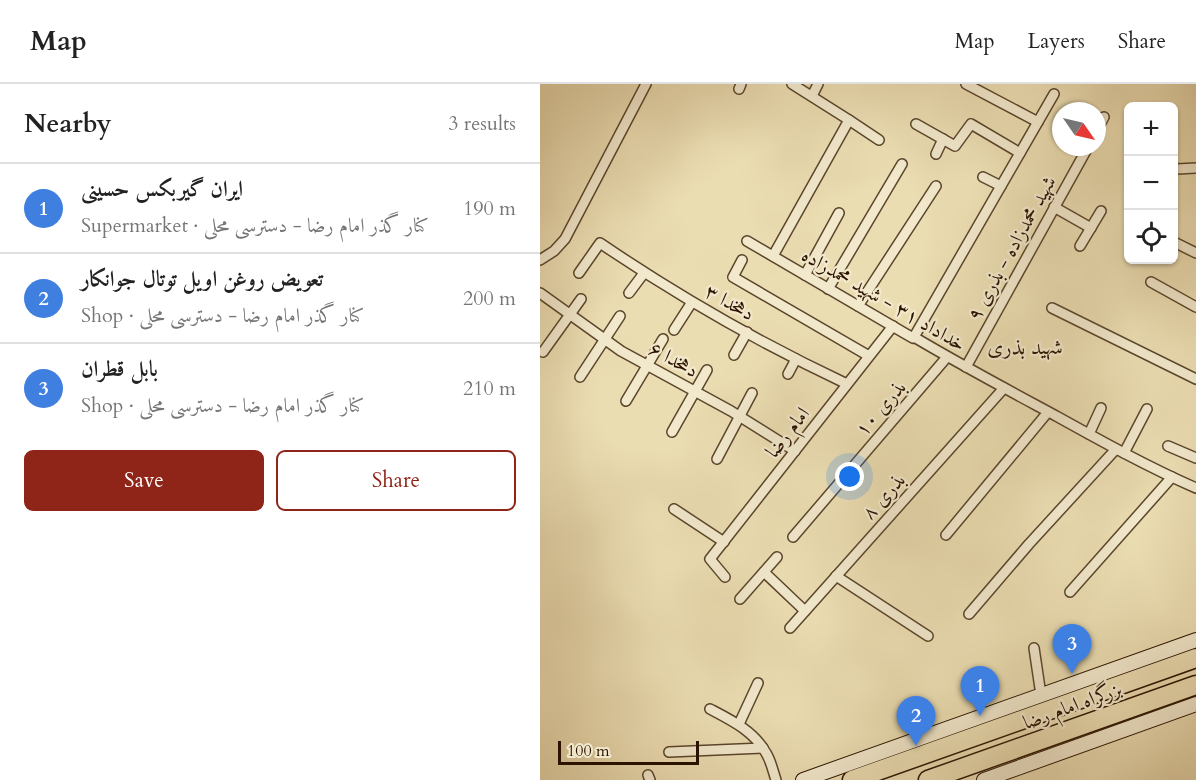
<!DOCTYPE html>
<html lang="en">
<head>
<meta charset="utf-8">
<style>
	:root { --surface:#fff; --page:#f2f2f2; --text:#222; --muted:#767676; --line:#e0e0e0; --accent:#8f2418 }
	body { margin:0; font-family:Cardo,Amiri,serif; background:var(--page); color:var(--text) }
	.controls { position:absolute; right:18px; top:18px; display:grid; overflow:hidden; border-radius:9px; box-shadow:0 2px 4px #0004 }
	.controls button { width:54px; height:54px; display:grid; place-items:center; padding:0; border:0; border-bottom:2px solid var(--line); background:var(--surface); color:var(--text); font:30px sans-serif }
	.compass { position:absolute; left:512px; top:18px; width:54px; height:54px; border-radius:50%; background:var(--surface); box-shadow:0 2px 4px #0004; rotate:124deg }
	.scale { position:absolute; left:18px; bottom:15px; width:141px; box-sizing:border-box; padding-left:6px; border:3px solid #2b1300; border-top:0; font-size:16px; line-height:21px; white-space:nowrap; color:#2b1300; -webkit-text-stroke:4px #f2e9cd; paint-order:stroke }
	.you { position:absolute; left:310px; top:393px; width:21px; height:21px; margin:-15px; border:4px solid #fff; border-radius:50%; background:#1a73e8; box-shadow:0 0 0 9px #1a73e833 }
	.badge { display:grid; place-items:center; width:39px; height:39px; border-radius:50%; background:var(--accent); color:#fff; font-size:20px; font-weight:700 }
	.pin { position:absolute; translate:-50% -50px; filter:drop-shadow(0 2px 3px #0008) }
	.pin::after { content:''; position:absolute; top:32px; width:21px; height:18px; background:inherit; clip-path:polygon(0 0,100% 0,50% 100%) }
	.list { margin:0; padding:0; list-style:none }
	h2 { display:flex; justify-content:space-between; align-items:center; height:78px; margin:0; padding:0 24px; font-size:26px }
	h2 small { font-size:20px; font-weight:400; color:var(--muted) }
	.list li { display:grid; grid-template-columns:39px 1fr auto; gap:18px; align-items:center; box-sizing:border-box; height:90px; padding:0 24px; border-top:2px solid var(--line) }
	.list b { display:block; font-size:22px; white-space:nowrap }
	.list p { margin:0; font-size:20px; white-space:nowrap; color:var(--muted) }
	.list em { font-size:20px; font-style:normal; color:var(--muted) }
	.actions { display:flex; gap:12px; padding:18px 24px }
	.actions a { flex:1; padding:14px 0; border:2px solid var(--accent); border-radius:9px; text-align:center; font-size:21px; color:var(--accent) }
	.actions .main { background:var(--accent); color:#fff }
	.icon { flex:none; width:33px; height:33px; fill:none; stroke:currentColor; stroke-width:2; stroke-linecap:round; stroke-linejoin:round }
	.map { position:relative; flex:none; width:656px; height:696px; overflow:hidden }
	header { display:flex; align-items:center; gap:36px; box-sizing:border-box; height:84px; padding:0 30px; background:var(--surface); border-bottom:2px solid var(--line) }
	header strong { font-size:28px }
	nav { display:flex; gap:33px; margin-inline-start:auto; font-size:21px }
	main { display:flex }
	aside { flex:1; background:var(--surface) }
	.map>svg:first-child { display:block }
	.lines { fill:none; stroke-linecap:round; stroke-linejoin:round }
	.street-casing { stroke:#5b462c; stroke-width:12 }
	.secondary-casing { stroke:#2b1300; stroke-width:16 }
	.highway-casing { stroke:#2b1300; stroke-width:21 }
	.street { stroke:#f2e9cd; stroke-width:9 }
	.secondary { stroke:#f2e9cd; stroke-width:14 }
	.highway { stroke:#ebddb2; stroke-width:18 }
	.labels { text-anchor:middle; stroke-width:4.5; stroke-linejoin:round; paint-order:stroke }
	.street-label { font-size:20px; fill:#2b1300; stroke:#f2e9cd }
	.neighbourhood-label { font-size:21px; fill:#2b1300; stroke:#f2e9cd }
</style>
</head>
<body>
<header>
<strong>Map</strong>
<nav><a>Map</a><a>Layers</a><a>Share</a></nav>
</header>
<main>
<aside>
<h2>Nearby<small>3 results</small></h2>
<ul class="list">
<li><span class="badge" style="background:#3f7fe0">1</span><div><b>ایران گیربکس حسینی</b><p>Supermarket · کنار گذر امام رضا - دسترسی محلی</p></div><em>190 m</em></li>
<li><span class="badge" style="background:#3f7fe0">2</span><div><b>تعویض روغن اویل توتال جوانکار</b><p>Shop · کنار گذر امام رضا - دسترسی محلی</p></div><em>200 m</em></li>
<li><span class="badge" style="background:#3f7fe0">3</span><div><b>بابل قطران</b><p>Shop · کنار گذر امام رضا - دسترسی محلی</p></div><em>210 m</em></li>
</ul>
<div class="actions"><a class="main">Save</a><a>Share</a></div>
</aside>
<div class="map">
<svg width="656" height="696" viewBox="0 0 656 696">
	<rect width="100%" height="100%" fill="#ebddb2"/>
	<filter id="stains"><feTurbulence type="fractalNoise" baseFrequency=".00333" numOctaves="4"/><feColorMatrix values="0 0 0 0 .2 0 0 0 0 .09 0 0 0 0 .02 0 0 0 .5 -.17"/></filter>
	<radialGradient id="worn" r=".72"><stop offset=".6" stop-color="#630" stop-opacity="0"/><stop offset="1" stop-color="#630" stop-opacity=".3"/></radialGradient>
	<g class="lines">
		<defs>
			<g id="street">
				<path d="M252,0L309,36L339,56"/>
				<path d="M426,0L498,38"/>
				<path d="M199,5L201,0"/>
				<path d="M272,12L278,0"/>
				<path d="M376,40L415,62L431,40L480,69"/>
				<path d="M557,46L564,33"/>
				<path d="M396,70L403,55"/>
				<path d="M634,83L637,85L656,84"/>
				<path d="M443,93L461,102"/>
				<path d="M514,123L551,144"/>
				<path d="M207,157L366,250L373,254L374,253C421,281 470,307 518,333C563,358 608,383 656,404"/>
				<path d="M634,158L656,169"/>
				<path d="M540,162L561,127"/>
				<path d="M233,172L309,36"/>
				<path d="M0,176L14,167L25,155L106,0"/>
				<path d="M202,176L193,193L329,272"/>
				<path d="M39,189L60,159C138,212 222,260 307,300"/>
				<path d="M265,191L299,129"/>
				<path d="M611,198L656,223"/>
				<path d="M288,205L362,80"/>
				<path d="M0,209L81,267L191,327L255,367"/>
				<path d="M89,209L104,189"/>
				<path d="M318,222L396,102"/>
				<path d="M512,224L656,295"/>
				<path d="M134,246L152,218"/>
				<path d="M374,253L514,10"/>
				<path d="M3,268L41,215"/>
				<path d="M194,271L207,248"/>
				<path d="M426,283L548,63"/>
				<path d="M248,290L256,275"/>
				<path d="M40,293L80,232"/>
				<path d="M86,317L123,255"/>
				<path d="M132,348L167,286"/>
				<path d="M549,350L561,324"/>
				<path d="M628,362L656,374"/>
				<path d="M584,369L607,325"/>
				<path d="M177,375L212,309"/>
				<path d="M134,425L184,458"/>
				<path d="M406,451L508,328"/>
				<path d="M253,453L407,273"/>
				<path d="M224,488L265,527"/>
				<path d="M296,492L388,552"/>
				<path d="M185,493L170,475L353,242"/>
				<path d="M530,508L632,393"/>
				<path d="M200,515L237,473"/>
				<path d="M429,530L489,460L576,365"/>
				<path d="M250,544L464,304"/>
				<path d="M494,564L501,611"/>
				<path d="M170,625C191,636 214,647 226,669C231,677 233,687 236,696"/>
				<path d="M199,640L218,599"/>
				<path d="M129,668L223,664"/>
				<path d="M108,691L110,696"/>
			</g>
			<g id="secondary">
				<path d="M263,696L656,556"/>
				<path d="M444,696L656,620"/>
			</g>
			<g id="highway">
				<path d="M312,696L656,574"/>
				<path d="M388,696L656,601"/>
			</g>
		</defs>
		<!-- street casing -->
		<use href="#street" class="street-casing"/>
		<!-- secondary casing -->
		<use href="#secondary" class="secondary-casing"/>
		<!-- highway casing -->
		<use href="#highway" class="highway-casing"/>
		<!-- street -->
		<use href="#street" class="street"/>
		<!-- secondary -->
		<use href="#secondary" class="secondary"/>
		<!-- highway -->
		<use href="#highway" class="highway"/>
	</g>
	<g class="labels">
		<!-- street labels -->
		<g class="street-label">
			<text transform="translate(471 164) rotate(-61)" y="7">شهید محمدزاده - بذری ۹</text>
			<text transform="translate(344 215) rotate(30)" y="7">خداداد ۳۱ - شهید محمدزاده</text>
			<text transform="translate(190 218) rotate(29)" y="7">دهخدا ۳</text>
			<text transform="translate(134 275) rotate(29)" y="7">دهخدا ۶</text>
			<text transform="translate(340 324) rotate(-49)" y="7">بذری ۱۰</text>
			<text transform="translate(247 348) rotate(-52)" y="7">امام رضا</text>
			<text transform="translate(343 412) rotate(-48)" y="7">بذری ۸</text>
			<text transform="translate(532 621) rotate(-20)" y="7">بزرگراه امام رضا</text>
		</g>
		<!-- neighbourhood labels -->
		<g class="neighbourhood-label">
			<text x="485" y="270">شهید بذری</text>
		</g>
	</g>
	<rect width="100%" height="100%" filter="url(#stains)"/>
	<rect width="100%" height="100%" fill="url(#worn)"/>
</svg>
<div class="controls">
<button>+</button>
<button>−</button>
<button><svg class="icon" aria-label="locate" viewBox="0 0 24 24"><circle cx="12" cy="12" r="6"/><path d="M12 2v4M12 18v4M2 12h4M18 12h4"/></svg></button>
</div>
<svg class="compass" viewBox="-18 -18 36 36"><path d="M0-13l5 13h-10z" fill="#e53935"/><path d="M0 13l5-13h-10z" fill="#767676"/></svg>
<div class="scale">100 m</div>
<div class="you"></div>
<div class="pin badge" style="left:440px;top:632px;background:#3f7fe0">1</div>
<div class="pin badge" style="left:376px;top:662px;background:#3f7fe0">2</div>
<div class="pin badge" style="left:532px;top:590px;background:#3f7fe0">3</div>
</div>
</main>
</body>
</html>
